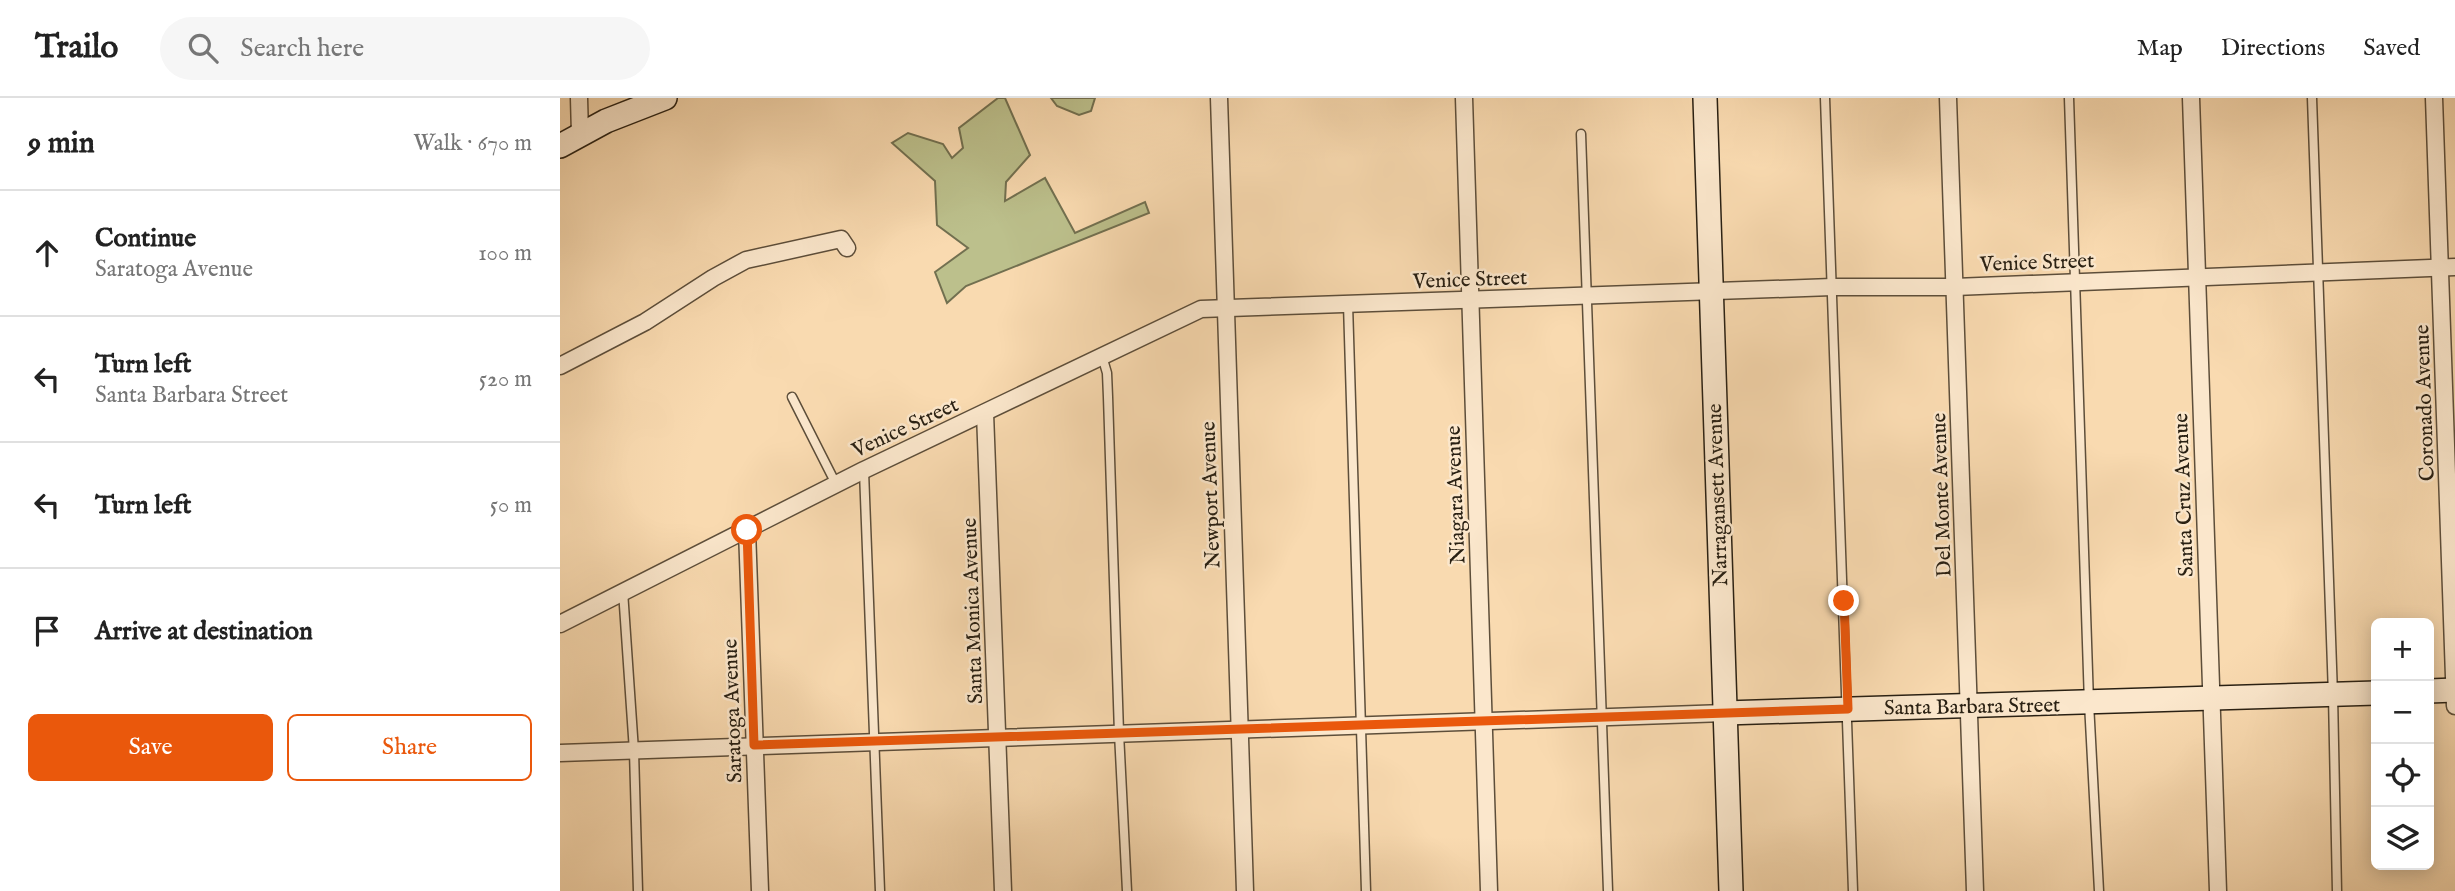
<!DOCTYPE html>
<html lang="en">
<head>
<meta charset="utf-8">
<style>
	:root { --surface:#fff; --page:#f6f6f6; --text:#222; --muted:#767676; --line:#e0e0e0; --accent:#ea580c }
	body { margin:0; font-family:"IM FELL English",serif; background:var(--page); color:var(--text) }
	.controls { position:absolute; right:21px; bottom:21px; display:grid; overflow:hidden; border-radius:10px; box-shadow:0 4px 18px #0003 }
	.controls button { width:63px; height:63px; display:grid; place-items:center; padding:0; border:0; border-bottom:2px solid var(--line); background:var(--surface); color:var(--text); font:35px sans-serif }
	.stop { position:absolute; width:21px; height:21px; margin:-16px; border:5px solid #ea580c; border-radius:50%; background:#fff }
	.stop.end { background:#ea580c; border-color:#fff; box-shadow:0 2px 7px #0008 }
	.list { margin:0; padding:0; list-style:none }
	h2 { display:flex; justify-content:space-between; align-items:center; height:91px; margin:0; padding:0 28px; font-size:30px }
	h2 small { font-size:23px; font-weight:400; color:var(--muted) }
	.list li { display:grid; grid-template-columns:46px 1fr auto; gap:21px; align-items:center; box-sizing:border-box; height:126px; padding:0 28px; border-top:2px solid var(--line) }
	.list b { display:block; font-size:26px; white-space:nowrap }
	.list p { margin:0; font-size:23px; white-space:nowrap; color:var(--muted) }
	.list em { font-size:23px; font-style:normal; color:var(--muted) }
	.actions { display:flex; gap:14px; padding:21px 28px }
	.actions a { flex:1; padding:16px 0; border:2px solid var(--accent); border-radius:10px; text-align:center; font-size:24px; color:var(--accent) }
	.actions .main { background:var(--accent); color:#fff }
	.icon { flex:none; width:38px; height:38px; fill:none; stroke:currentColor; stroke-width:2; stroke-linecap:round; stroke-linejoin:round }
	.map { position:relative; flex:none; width:1895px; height:793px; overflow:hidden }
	header { display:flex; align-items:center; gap:42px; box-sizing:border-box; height:98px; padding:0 35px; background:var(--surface); border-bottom:2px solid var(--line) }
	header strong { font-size:33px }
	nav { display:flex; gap:38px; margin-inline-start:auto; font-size:24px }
	.search { width:490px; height:63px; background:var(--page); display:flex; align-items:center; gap:18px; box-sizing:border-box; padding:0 24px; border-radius:38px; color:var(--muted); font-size:26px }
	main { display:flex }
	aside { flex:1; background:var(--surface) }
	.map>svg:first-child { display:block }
	.green { fill:#bcc08c; stroke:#727050; stroke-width:2 }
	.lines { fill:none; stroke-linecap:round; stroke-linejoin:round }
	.lane-casing { stroke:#5d4e3a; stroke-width:11 }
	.street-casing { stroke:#5d4e3a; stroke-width:19 }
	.secondary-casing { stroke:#292013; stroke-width:26 }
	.lane { stroke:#fbe7cc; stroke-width:8 }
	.street { stroke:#fbe7cc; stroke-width:16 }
	.secondary { stroke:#fbe7cc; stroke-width:23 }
	.route { stroke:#ea580c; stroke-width:9 }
	.labels { text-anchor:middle; stroke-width:5; stroke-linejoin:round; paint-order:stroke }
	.street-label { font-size:21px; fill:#292013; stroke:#fbe7cc }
</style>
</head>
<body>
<header>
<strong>Trailo</strong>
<div class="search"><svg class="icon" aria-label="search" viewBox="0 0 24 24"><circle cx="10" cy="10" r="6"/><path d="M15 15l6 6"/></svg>Search here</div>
<nav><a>Map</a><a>Directions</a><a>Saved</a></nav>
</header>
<main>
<aside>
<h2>9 min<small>Walk · 670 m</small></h2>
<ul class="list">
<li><svg class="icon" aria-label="ahead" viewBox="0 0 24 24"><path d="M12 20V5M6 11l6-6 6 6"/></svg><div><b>Continue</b><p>Saratoga Avenue</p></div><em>100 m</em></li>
<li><svg class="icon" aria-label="left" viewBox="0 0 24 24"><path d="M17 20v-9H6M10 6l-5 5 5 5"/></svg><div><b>Turn left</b><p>Santa Barbara Street</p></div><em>520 m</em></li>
<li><svg class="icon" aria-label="left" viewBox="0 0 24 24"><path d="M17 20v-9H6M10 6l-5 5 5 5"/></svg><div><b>Turn left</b></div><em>50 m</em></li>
<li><svg class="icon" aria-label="arrive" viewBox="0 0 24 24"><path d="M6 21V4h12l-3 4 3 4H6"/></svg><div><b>Arrive at destination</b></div></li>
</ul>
<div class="actions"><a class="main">Save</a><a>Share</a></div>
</aside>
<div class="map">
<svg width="1895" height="793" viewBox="0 0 1895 793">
	<rect width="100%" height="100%" fill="#f9dab0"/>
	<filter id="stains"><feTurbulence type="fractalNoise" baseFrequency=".00286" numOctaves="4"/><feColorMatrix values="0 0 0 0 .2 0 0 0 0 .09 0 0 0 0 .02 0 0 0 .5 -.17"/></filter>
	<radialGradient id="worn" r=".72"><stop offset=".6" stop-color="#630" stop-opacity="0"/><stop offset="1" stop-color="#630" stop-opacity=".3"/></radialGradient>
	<!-- green -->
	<g class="green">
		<path d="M438,0H445L470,57L446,84L445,103L485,80L515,135L585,104L589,115L406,188L387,205L375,174L408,150L377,127L375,83L332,45L348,35L383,46L392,60L403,50L399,30Z"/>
		<path d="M491,0H535L531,13L519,17L497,8Z"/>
	</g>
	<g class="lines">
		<defs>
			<g id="lane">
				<path d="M1265,0L1293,793"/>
				<path d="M1509,0L1529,605L1539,793"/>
				<path d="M1752,0L1773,597L1777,793"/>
				<path d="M1021,36L1048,793"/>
				<path d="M788,206L806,793"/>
				<path d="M542,258L547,275L548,299L559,635L567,793"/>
				<path d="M232,299L276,386"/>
				<path d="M304,373L320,793"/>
				<path d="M63,493L74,653L78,793"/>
			</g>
			<g id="street">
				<path d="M19,0L20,36"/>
				<path d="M659,0L685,793"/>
				<path d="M904,0L929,793"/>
				<path d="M1388,0L1415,793"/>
				<path d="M1631,0L1658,793"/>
				<path d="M1874,0L1895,608"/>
				<path d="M0,268L85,224L153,180L186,162L281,141L287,150"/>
				<path d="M425,315L443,793"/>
				<path d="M187,432L200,793"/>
				<path d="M0,526L304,372L641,211L1272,189H1395L1895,169"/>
				<path d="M0,655L1165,615"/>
			</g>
			<g id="secondary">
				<path d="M1145,0L1171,793"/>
				<path d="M0,48L46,23L105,0"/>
				<path d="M1869,593L1895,592"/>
				<path d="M1165,615L1816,595"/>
			</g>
		</defs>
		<!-- lane casing -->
		<use href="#lane" class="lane-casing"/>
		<!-- street casing -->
		<use href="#street" class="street-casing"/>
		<!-- secondary casing -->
		<use href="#secondary" class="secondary-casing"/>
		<!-- lane -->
		<use href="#lane" class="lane"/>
		<!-- street -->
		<use href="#street" class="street"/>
		<!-- secondary -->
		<use href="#secondary" class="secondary"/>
	</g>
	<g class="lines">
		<!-- route -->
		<path class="route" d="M187,432L194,647L1288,611L1284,503"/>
	</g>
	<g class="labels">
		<!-- street labels -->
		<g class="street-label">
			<text transform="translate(1477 164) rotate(-2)" y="7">Venice Street</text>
			<text transform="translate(910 181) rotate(-2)" y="7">Venice Street</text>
			<text transform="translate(1864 305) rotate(-92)" y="7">Coronado Avenue</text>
			<text transform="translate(345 329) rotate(-25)" y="7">Venice Street</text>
			<text transform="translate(650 397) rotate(-92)" y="7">Newport Avenue</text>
			<text transform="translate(895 397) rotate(-92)" y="7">Niagara Avenue</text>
			<text transform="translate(1157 397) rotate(-92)" y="7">Narragansett Avenue</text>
			<text transform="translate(1381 397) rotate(-92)" y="7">Del Monte Avenue</text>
			<text transform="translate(1623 397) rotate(-92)" y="7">Santa Cruz Avenue</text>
			<text transform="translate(412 513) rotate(-92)" y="7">Santa Monica Avenue</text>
			<text transform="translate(1412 608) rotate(-1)" y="7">Santa Barbara Street</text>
			<text transform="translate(172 613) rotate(-92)" y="7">Saratoga Avenue</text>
		</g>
	</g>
	<rect width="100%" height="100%" filter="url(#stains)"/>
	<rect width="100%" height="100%" fill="url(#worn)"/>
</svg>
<div class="controls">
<button>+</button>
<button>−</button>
<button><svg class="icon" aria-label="locate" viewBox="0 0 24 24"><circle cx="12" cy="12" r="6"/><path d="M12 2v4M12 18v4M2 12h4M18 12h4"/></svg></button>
<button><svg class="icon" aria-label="layers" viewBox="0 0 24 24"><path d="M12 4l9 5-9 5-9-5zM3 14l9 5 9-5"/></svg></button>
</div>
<div class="stop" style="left:187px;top:432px"></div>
<div class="stop end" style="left:1284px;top:503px"></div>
</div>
</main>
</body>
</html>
